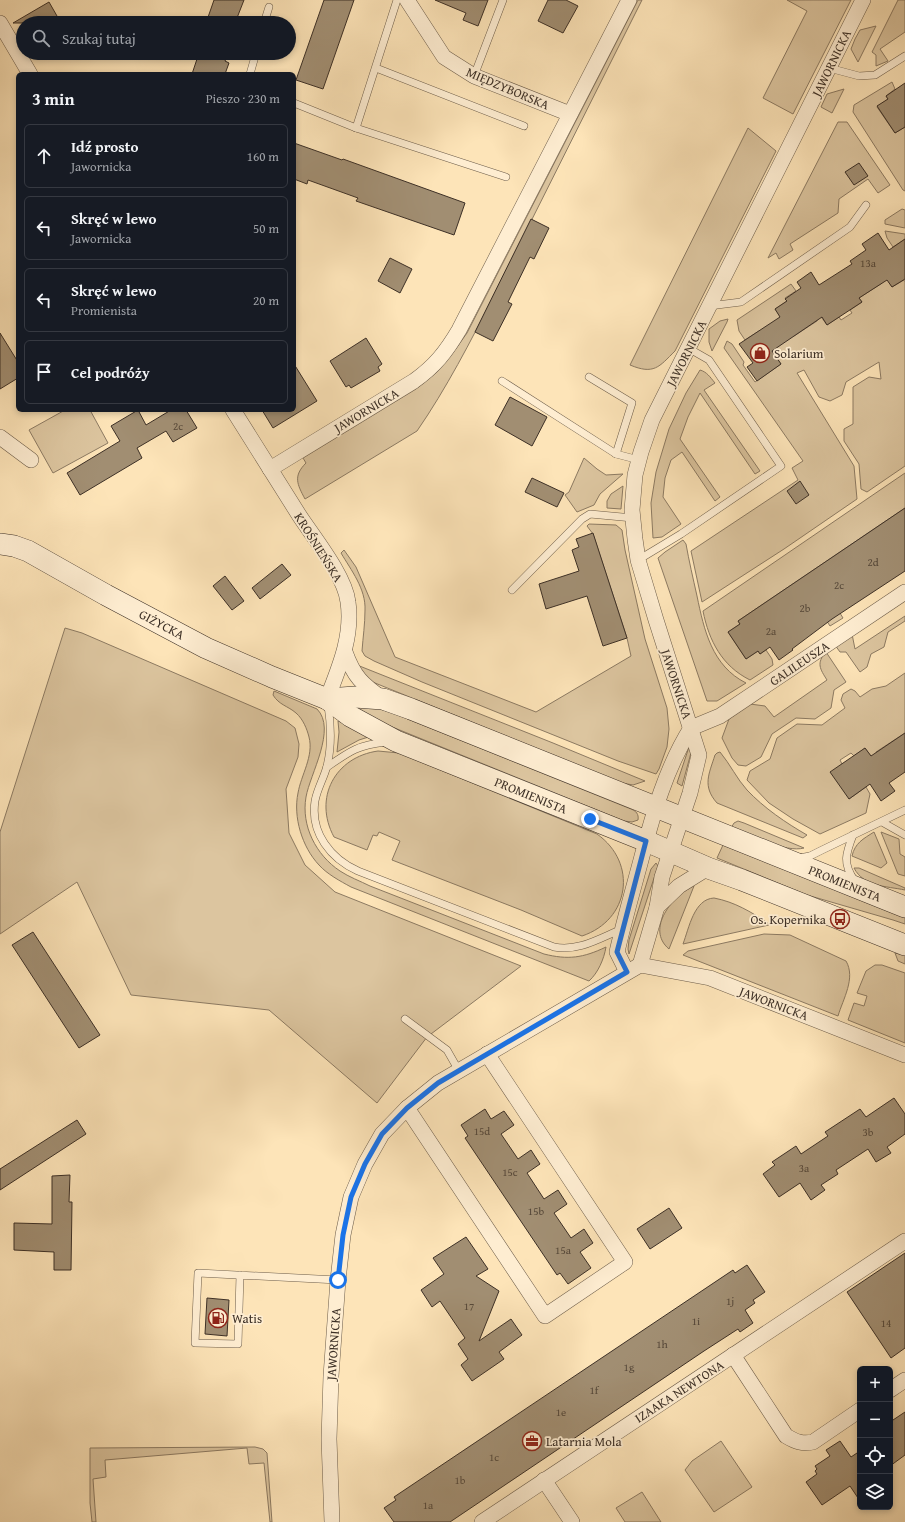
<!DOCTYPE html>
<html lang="pl">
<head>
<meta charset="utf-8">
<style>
	:root { --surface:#171b24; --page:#20242c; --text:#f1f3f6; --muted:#9ea1a6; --line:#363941 }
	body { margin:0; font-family:"Gentium Book Plus",serif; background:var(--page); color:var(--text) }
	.controls { position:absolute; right:12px; bottom:12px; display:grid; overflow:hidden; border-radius:6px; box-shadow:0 2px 6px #0003 }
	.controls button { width:36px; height:36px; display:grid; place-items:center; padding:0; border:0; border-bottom:1px solid var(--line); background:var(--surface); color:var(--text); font:20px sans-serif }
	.stop { position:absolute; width:12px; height:12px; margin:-9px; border:3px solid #1a73e8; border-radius:50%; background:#fff }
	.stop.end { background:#1a73e8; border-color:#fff; box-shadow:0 1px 4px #0008 }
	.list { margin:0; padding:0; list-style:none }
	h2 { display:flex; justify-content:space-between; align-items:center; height:52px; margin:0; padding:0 16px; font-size:17px }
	h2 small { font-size:13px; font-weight:400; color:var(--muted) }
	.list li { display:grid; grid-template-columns:26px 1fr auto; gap:12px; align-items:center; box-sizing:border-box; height:64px; margin:0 8px 8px; padding:0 8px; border:1px solid var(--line); border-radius:6px }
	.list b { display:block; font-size:15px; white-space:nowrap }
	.list p { margin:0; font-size:13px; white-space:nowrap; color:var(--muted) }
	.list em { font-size:13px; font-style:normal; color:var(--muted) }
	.icon { flex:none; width:22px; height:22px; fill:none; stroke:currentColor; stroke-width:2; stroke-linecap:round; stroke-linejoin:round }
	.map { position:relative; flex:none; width:905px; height:1522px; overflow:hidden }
	.search { position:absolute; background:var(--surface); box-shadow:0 2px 6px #0003; left:16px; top:16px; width:280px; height:44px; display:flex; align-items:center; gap:10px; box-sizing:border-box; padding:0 14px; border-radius:22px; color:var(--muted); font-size:15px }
	.panel { position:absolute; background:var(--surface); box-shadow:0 2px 6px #0003; left:16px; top:72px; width:280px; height:340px; border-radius:6px }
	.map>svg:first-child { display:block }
	.green { fill:#dcc59f; stroke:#8c7a62 }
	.building { fill:#a18e72; stroke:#3d3026 }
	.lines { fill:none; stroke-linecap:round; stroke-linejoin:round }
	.lane-casing { stroke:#6d5d4a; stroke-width:8 }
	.street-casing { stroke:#6d5d4a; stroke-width:16 }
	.secondary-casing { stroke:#3d3026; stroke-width:22 }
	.lane { stroke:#feedd1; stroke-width:7 }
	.street { stroke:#feedd1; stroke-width:15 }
	.secondary { stroke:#feedd1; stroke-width:21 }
	.route { stroke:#1a73e8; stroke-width:5 }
	.labels { text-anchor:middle; stroke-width:3.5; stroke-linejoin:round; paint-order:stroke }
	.number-label { font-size:11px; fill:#564839 }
	.street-label { font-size:13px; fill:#3d3026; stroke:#feedd1 }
	.poi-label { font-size:13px; fill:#3d3026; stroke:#feedd1; text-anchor:start }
</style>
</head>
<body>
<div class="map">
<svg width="905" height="1522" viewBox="0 0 905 1522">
	<rect width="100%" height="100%" fill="#fde4b8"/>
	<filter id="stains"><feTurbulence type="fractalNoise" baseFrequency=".005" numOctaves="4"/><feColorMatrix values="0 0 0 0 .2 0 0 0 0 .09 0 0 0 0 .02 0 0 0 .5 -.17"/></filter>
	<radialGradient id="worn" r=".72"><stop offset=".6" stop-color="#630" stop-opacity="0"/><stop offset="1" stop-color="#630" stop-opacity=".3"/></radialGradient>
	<!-- green -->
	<g class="green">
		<path d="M638,0H642L494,295C471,341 446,389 417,431L305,499C297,484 293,476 306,463L303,458L416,389L437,372L452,354L467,333Z"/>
		<path d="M787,0H851L793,114L763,98L807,11Z"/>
		<path d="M898,0H905V32L880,49L888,61L876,66V55L872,52Z"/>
		<path d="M876,26L858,62L851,49L855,39L860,30Z"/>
		<path d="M892,82L895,89L886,96L888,99L877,107L895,133L905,127V191L903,190L853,112L854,105Z"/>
		<path d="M844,89L832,113L821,107L827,94Z"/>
		<path d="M838,122H847L890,185L878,193L868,179L839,199L838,213L790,244L793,250L779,259L776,253L768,258Z"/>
		<path d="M748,128L776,151L675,351C659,367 654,375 630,365Z"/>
		<path d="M902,209L905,210V228L885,224V220Z"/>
		<path d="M885,231L905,234V239L893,247L887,238Z"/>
		<path d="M885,276L892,287L904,280L905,282V466L867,492L861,489L859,464L844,441V429L853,424V387L869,377L881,379L879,362L846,382L842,395L830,401L819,397L804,370L797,373L854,466L857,499L784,549L702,602L691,551L798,480L792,468L803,461L724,348L727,341L732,344L744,362L743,365L755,382L781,364L759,331L745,340L739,331L737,320L791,284L796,291L785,298L787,301L775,309L794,336L817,321L819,314L827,325L839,317L841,320L852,313L850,310L862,302L859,298L882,283Z"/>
		<path d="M728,319L727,322L712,351L709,342V329L720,321Z"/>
		<path d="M700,370C707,372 710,377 715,383L704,390L760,471L755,474L700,393L688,417L680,439L720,497L715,501L682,452L671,460L665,478L663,497L681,524L662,537L653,538L651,503L656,472L669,429L686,393Z"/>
		<path d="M65,410H90L108,443L53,473L29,430Z"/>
		<path d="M584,458L597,469L606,475L623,474L600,494L594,505L577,512L565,495L569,492Z"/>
		<path d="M905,473V508L738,621L740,624L728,632L746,659L758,651L760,654L766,650L772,659L773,665L750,680C722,666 709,641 703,611Z"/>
		<path d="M623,486L621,509L607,508V501L611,494Z"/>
		<path d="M589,524L616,525L622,530L625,550L645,639L667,708L669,729L667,747L659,769L656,774L618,761L422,682L374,661L365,656L362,651C363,637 365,624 365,610C366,589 351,570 341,553L344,550L356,567L395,657L536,712L631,656L627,638L593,534L587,526Z"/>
		<path d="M683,540L686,544C689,561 693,578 697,596C704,630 712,666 746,683L717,701H707L658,558L665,552Z"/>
		<path d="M830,597L843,618L830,626L817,606Z"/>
		<path d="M905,616V621L888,632L884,647L871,654L867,667L860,672L846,652H840L835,645L852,634L855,649Z"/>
		<path d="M65,628L82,633L286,721L295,728L299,744L298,757L286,789L289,833L305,865L335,892L521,966L427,1037L377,1103L269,1010L131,995L77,882L0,934V832Z"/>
		<path d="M826,652L846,682L834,690L831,708L815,719L796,718L772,734L761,757L746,766L738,765L732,758L722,738L729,719L750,704L765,706L774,717L827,680C820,669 816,663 826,652Z"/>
		<path d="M357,665L553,743L645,781L633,785L622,783L375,683L368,680Z"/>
		<path d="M905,673V733L876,752L878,756L873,759L865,748L854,756L851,753L840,760L842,764L849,799L866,787L870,794L866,813L820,834L793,819L769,803L747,780L750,771L770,759L777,738L797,724L822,725L845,708L841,700L843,694L851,689L855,691L860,697L872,689L886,686Z"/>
		<path d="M274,691L317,709C337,729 310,774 306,797C301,826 316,855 340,871C349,877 360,881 370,886L544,954C568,960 583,958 606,947C604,959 598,973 589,981L351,887C340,881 327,874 319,865C302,847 293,817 298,793C301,775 314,756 309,737C307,729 303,719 296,713C288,706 279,705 273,695Z"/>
		<path d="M356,702L393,713L631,809C636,811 639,814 638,820L632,822L624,821L375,720L351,704Z"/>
		<path d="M338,721L375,735L359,740L337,752L339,732Z"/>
		<path d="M689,747L692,749L682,786L677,783Z"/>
		<path d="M378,751L399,753L597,834C638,863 630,920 582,936L521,910L392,860L400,841L379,832L377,836L373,835L367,850L334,837C313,798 335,757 378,751Z"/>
		<path d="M720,752C730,764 737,779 747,790C764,808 786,823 807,835L803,838L717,803C702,786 709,774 715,755L717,753Z"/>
		<path d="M738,821L744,823L804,848C786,853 749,835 731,828L734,823Z"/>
		<path d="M874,832L887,863L881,868L852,856C855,843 863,839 874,832Z"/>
		<path d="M881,832L899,839L900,854L905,857V876L898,874Z"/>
		<path d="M723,845L905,918V924L893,920L807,895L717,858Z"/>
		<path d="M656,863L658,866L629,954L628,949L629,940L651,869Z"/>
		<path d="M854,868H859L905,888V890C886,886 864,887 854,868Z"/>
		<path d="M694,886L669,949C645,929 673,895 694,886Z"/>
		<path d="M714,898C735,902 751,912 768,923L769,925L683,944C689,928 694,899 714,898Z"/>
		<path d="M764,934L790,935L846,961C856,978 843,999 838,1016L683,955L688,951Z"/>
		<path d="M895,953L905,955V964L898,961Z"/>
		<path d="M875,965H882L905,973V1043L848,1020L854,1003L864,1006L867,996L857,993L866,971Z"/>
		<path d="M721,1441L752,1487L714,1512L685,1470L692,1461Z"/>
		<path d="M255,1447L263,1449L267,1453L272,1522H270L264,1463L249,1464L247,1448L105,1460L106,1477L93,1479L96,1522H92L90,1503V1448Z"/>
		<path d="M642,1492L661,1522H625L616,1508Z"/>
	</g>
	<!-- building -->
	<g class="building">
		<path d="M214,0H244L235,23H206Z"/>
		<path d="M324,0H354L323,89L296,80Z"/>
		<path d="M435,0H488L478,26L463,20L466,13Z"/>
		<path d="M548,0H566L578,6L563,33L538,21Z"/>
		<path d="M49,2L61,23H13Z"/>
		<path d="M199,53H228L225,61L229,63L225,74H192Z"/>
		<path d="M905,83V127L895,133L877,106L888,99L886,96Z"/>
		<path d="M294,143L342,160L343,159L465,203L454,235L356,201L358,198L308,180L307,184L294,179Z"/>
		<path d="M859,163L868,176L854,185L845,172Z"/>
		<path d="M531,219L549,228L534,259L530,257L508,302L512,304L493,341L475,332Z"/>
		<path d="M878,233L889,250L905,239V279L892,287L887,280L859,298L862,302L827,325L822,317L772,351L781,364L757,381L747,367L753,363L739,344L780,317L775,309L787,301L785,299L801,288L797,282L811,272L819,285L852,264L850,261L866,250L862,244Z"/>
		<path d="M390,258L412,269L400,293L378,281Z"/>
		<path d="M0,333L18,362V378L0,389Z"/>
		<path d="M366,338L382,364L378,367L380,371L351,388L349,385L346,387L330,361Z"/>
		<path d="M294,364L317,401L273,428L262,410H294Z"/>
		<path d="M510,397L547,417L532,446L495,425Z"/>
		<path d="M138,410L146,425L171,410H186L197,428L173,442L166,431L137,448L142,458L80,495L67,473L120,441L111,426Z"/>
		<path d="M532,478L564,493L557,507L525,492Z"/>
		<path d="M800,481L809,495L796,504L787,491Z"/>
		<path d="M905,508V571L832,619L792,649L793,650L779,660L770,647L760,654L758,651L746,659L728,632L740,624L738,621Z"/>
		<path d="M593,533L627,638L603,646L587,596L546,609L539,584L579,571L572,550L579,547L576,539Z"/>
		<path d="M282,564L291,575L260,599L252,588Z"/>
		<path d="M225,576L244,601L232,610L213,586Z"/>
		<path d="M905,733V772L889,783L895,791L881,801L870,784L849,799L830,772L865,748L871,756Z"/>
		<path d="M33,932L100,1035L79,1048L12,945Z"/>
		<path d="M894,1098L905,1114V1134L887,1147L891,1153L876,1162L868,1149L836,1170L838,1174L821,1185L825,1190L811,1200L800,1183L779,1197L763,1174L775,1165L772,1162L796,1146L801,1154L828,1136L825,1132L860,1109L866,1117Z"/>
		<path d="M485,1109L491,1119L504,1111L514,1125L501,1134L518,1159L531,1150L540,1164L527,1173L544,1199L558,1190L567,1204L554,1213L571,1238L584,1229L593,1243L580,1252L591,1268L568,1284L560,1273L557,1275L465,1138L468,1136L461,1125Z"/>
		<path d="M77,1120L86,1134L0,1190V1169Z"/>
		<path d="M70,1175L69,1202H72L71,1270H54V1252L14,1250V1223L52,1224V1176Z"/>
		<path d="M669,1208L682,1228L650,1249L637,1229Z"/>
		<path d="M466,1237L488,1269L476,1276L499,1291L479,1341L511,1319L522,1335L499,1352L504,1359L472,1381L461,1365L468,1359L458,1344L465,1338L440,1301L432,1307L421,1290L444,1274L433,1258Z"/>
		<path d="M905,1253V1348L891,1358L847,1292Z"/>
		<path d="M747,1265L765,1292L753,1300L755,1303L745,1310L753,1323L740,1332L738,1329L704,1351L450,1522H394L384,1508L396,1500L394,1497L733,1270L735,1273Z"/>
		<path d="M207,1298L229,1300L227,1336L205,1334Z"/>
		<path d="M905,1412V1455L890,1466V1422Z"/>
		<path d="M840,1441L851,1457L860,1451V1501L850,1486L822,1505L806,1482L817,1474L815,1471L817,1469L815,1466L830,1456L826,1450Z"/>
	</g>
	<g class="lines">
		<defs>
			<g id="lane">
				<path d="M264,23L269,7"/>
				<path d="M376,68L524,126"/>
				<path d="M829,68L859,76L875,75L905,56"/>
				<path d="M250,74L256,53"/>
				<path d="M474,76L503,0"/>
				<path d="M294,103L356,128L397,0"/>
				<path d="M356,128L506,177"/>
				<path d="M709,306L741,302L850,227L866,205"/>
				<path d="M589,377L632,403L616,454"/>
				<path d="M502,381L616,454L639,460"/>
				<path d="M638,560L681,534L781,466L709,360L688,348"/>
				<path d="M512,590L582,519L590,514L633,518"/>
				<path d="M328,705C331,725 332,746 327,766C324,778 317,789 315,801C310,833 331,859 358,871L554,947C578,952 600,938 622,929"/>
				<path d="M327,767C350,751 358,745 386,742"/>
				<path d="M882,822L905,835"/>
				<path d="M853,835C846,853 842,864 855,881"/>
				<path d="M799,858L810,856L822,850L905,810"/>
				<path d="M405,1019L447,1050L459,1071"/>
				<path d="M240,1275L238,1344L195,1343L198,1273L338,1280"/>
			</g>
			<g id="street">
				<path d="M407,0L444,57L474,76L570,114"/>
				<path d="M0,23L30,74"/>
				<path d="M233,410C255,445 277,480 299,515C314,538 345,576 348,602C353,636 339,668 327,699"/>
				<path d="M0,437L31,460"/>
				<path d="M270,469L414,381C435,366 446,352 459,330L629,0"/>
				<path d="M345,652C354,677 362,684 383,699"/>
				<path d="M691,728L720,716L905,592"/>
				<path d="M657,907L679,886L708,868"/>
				<path d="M640,965L657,907L662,877L690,793L699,755L656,620L638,560L635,539L632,510L635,475L641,452L652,420L863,0"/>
				<path d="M627,972L617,952C624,921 633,890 641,860C653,814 666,768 691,728"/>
				<path d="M407,1108L545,1316L625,1262L487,1054"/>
				<path d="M733,1355L786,1436C796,1442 802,1444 813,1442L860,1410"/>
				<path d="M890,1390L905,1380"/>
				<path d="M544,1480L572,1522"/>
				<path d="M332,1522L329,1439L331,1376L338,1280L343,1235L351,1197L365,1164L382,1134L407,1108L438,1083L640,965L710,978L905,1055"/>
				<path d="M482,1522L905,1241"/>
			</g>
			<g id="secondary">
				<path d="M0,544L14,546L28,551L106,595L206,648L272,677L327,699L350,716L396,741L646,841L708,868L742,880L905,945"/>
				<path d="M327,699L355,697L383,699L411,709L905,907"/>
			</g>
		</defs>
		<!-- lane casing -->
		<use href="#lane" class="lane-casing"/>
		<!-- street casing -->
		<use href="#street" class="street-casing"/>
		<!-- secondary casing -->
		<use href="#secondary" class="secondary-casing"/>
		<!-- lane -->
		<use href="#lane" class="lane"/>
		<!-- street -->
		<use href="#street" class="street"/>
		<!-- secondary -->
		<use href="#secondary" class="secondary"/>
	</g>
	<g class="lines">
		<!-- route -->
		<path class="route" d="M338,1280L343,1235L351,1197L365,1164L382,1134L407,1108L438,1083L627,972L617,952L646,841L590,819"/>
	</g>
	<!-- icons -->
	<defs>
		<symbol id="shop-ring" viewBox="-11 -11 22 22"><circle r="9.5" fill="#feedd1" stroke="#8f2418" stroke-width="1.5"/><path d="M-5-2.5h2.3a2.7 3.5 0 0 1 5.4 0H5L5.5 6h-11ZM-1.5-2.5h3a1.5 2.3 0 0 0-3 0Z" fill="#8f2418"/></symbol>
		<symbol id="bus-ring" viewBox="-11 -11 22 22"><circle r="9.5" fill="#feedd1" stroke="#8f2418" stroke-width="1.5"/><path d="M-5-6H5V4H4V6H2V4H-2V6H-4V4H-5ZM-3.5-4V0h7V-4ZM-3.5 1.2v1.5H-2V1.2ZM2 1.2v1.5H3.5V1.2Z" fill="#8f2418"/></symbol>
		<symbol id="fuel-ring" viewBox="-11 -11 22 22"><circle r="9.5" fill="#feedd1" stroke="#8f2418" stroke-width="1.5"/><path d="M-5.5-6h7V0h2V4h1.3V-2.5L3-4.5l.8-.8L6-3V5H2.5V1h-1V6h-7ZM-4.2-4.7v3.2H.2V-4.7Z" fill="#8f2418"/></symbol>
		<symbol id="office-ring" viewBox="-11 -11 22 22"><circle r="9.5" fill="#feedd1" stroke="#8f2418" stroke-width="1.5"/><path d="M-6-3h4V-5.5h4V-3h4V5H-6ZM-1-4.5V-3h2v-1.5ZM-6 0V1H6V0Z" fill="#8f2418"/></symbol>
	</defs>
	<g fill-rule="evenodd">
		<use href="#shop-ring" x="749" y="342" width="22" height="22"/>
		<use href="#bus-ring" x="829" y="908" width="22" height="22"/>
		<use href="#fuel-ring" x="207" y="1307" width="22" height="22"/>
		<use href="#office-ring" x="521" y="1430" width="22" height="22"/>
	</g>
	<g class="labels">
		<!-- number labels -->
		<g class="number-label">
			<text x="868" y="267">13a</text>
			<text x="178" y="430">2c</text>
			<text x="873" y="566">2d</text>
			<text x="839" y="589">2c</text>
			<text x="805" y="612">2b</text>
			<text x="771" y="635">2a</text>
			<text x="482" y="1135">15d</text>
			<text x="868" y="1136">3b</text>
			<text x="804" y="1172">3a</text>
			<text x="510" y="1176">15c</text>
			<text x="536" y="1215">15b</text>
			<text x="563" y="1254">15a</text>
			<text x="730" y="1305">1j</text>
			<text x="469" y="1310">17</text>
			<text x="696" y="1325">1i</text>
			<text x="886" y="1327">14</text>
			<text x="662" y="1348">1h</text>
			<text x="629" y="1371">1g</text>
			<text x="594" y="1394">1f</text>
			<text x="561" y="1416">1e</text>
			<text x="494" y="1461">1c</text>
			<text x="460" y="1484">1b</text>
			<text x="428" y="1509">1a</text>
		</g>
		<!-- street labels -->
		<g class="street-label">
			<text transform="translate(831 63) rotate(-64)" y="5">JAWORNICKA</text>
			<text transform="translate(508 88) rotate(23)" y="5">MIĘDZYBORSKA</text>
			<text transform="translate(686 353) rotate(-63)" y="5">JAWORNICKA</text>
			<text transform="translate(366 410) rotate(-31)" y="5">JAWORNICKA</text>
			<text transform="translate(319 547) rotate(58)" y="5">KROŚNIEŃSKA</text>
			<text transform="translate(162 624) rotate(28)" y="5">GIŻYCKA</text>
			<text transform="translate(799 663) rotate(-34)" y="5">GALILEUSZA</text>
			<text transform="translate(677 684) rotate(72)" y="5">JAWORNICKA</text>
			<text transform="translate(531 795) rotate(22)" y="5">PROMIENISTA</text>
			<text transform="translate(845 883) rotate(22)" y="5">PROMIENISTA</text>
			<text transform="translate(774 1003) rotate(21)" y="5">JAWORNICKA</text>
			<text transform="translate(333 1344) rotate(-86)" y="5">JAWORNICKA</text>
			<text transform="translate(679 1391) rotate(-33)" y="5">IZAAKA NEWTONA</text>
		</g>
		<!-- poi labels -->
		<g class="poi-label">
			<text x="774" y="358">Solarium</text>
			<text x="826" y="924" text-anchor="end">Os. Kopernika</text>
			<text x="232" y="1323">Watis</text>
			<text x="546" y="1446">Latarnia Mola</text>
		</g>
	</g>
	<rect width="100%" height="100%" filter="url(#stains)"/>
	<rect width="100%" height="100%" fill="url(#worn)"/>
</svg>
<div class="controls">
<button>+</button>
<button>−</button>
<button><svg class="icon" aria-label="locate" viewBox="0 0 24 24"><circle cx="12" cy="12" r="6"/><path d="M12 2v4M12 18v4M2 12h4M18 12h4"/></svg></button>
<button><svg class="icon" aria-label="layers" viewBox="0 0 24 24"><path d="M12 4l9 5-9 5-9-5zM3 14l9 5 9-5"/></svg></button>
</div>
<div class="stop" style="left:338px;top:1280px"></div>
<div class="stop end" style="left:590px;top:819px"></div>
<div class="search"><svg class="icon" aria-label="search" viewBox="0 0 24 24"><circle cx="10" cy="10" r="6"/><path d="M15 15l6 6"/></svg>Szukaj tutaj</div>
<section class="panel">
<h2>3 min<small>Pieszo · 230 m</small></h2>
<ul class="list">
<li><svg class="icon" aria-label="ahead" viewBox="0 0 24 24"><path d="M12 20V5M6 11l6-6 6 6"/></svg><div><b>Idź prosto</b><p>Jawornicka</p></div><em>160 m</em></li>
<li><svg class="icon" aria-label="left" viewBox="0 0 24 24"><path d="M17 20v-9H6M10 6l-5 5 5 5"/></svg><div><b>Skręć w lewo</b><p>Jawornicka</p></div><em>50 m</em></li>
<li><svg class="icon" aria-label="left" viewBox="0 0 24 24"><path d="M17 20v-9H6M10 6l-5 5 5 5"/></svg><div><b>Skręć w lewo</b><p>Promienista</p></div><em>20 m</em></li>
<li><svg class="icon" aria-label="arrive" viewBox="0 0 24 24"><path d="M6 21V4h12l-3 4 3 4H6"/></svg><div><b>Cel podróży</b></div></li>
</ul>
</section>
</div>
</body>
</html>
